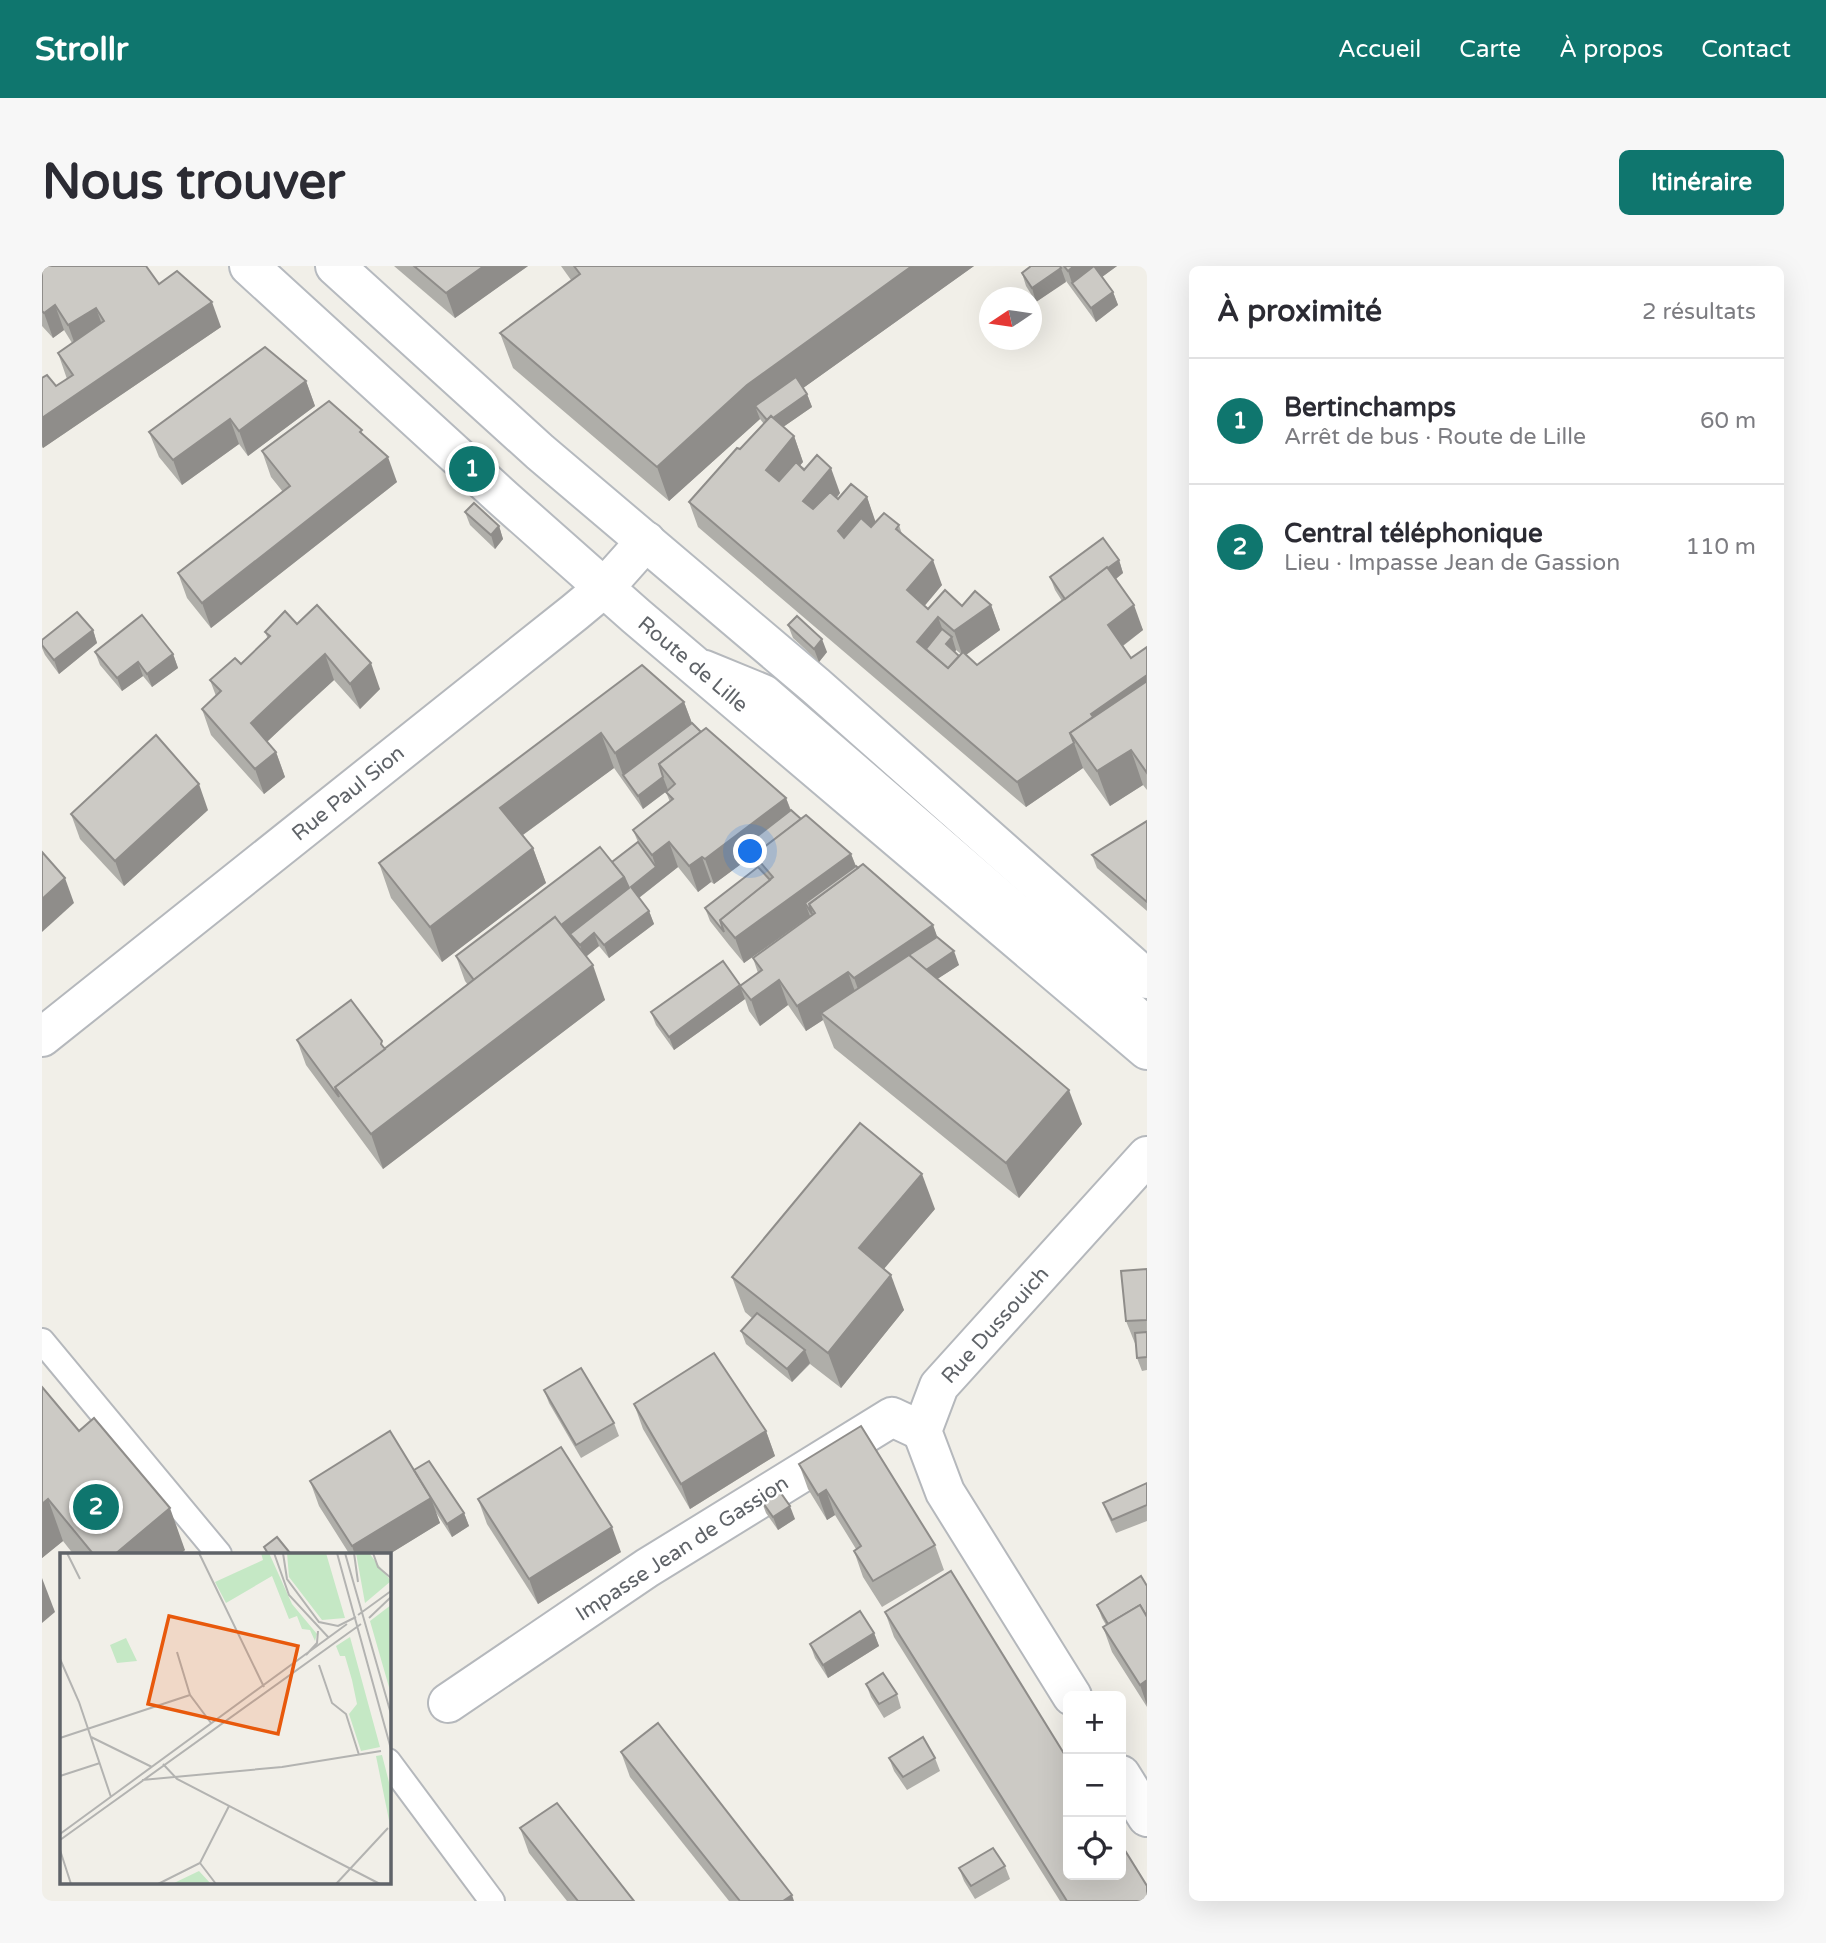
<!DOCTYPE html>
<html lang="fr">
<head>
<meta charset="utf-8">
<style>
	:root { --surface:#fff; --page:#f7f7f7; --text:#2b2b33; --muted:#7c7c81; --line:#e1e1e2; --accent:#0f766e }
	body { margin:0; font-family:"Varela Round",sans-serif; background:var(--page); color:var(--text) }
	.controls { position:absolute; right:21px; bottom:21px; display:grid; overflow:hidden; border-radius:10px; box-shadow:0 7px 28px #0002 }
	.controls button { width:63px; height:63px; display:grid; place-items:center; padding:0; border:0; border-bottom:2px solid var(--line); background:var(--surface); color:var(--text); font:35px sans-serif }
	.compass { position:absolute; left:937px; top:21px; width:63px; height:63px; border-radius:50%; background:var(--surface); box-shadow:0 7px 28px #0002; rotate:257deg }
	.you { position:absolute; left:709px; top:586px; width:24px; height:24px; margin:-18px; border:5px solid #fff; border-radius:50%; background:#1a73e8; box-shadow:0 0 0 10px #1a73e833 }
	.badge { display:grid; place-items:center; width:46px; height:46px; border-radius:50%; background:var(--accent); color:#fff; font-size:23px; font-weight:700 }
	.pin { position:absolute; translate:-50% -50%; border:4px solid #fff; box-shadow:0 2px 7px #0006 }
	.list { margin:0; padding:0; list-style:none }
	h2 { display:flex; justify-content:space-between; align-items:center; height:91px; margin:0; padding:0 28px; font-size:30px }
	h2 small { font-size:23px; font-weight:400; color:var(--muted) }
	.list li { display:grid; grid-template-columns:46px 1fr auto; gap:21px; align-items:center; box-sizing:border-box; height:126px; padding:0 28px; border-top:2px solid var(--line) }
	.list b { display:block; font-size:26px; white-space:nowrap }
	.list p { margin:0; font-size:23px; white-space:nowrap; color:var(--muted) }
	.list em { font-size:23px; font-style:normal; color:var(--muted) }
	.icon { flex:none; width:38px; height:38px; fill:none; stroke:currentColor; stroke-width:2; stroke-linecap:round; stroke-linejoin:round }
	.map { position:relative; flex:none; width:1105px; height:1635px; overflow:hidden; border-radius:10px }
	header { display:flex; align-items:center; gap:42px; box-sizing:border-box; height:98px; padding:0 35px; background:var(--accent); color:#fff }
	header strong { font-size:33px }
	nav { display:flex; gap:38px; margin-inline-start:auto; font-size:24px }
	.intro { display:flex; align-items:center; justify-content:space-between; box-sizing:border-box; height:168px; padding:0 42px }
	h1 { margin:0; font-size:49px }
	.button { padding:18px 32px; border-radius:10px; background:var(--accent); color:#fff; font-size:24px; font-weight:700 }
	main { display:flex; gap:42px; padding:0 42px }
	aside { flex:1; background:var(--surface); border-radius:10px; box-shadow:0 7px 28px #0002 }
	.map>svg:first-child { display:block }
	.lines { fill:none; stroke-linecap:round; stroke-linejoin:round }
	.lane-casing { stroke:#b5b8bc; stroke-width:28 }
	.street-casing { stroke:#b5b8bc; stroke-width:42 }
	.secondary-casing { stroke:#b6babf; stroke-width:42 }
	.lane { stroke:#fff; stroke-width:24 }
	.street { stroke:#fff; stroke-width:38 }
	.secondary { stroke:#fff; stroke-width:38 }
	.wall { fill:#afaea9; fill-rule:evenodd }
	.shaded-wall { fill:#8f8d8a }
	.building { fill:#cccac5; stroke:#8f8d8a; stroke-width:2 }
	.labels { text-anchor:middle; stroke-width:5; stroke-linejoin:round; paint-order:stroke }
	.street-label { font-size:21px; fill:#5f6368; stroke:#fff }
	.inset-road { fill:none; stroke:#b3b3b1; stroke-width:2 }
	.view { fill:#e8590c; fill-opacity:0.15; stroke:#e8590c; stroke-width:3.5 }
	.inset-edge { fill:none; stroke:#5f6368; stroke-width:3.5 }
</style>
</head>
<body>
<header>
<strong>Strollr</strong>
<nav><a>Accueil</a><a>Carte</a><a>À propos</a><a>Contact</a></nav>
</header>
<div class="intro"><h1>Nous trouver</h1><a class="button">Itinéraire</a></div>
<main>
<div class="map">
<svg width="1105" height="1635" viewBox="0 0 1105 1635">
	<rect width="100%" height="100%" fill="#f1efe8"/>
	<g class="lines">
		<defs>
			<g id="lane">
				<path d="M664,397L725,422L1105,751"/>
				<path d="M0,1075L177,1288"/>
				<path d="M346,1495L450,1635"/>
			</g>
			<g id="street">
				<path d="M0,771L533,346L563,321L604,275"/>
				<path d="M1030,1430L903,1226L880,1165L897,1120L1105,890"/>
				<path d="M406,1437L605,1302L850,1151L880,1165"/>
				<path d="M1079,1509L1105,1551"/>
			</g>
			<g id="secondary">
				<path d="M207,0L462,233L594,350L1105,784"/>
				<path d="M293,0L498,186L774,420L1105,713"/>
			</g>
		</defs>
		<!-- lane casing -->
		<use href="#lane" class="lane-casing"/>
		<!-- street casing -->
		<use href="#street" class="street-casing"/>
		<!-- secondary casing -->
		<use href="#secondary" class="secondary-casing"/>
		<!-- lane -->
		<use href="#lane" class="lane"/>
		<!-- street -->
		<use href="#street" class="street"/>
		<!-- secondary -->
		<use href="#secondary" class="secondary"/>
	</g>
	<!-- wall -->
	<g class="wall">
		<path d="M0,0L117,18L179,61L1,182L0,181V112L14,120L25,113L16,87L30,77L22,64L11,72L0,60Z"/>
		<path d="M352,0H486L413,52Z"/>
		<path d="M519,0H932L761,122L765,128L770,141L741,161L752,170L761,196L758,199L798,227L795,232L796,233L825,231L833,256L857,259L860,268L900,319L882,340L886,343L949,339L958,364L924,389L935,399L1020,335L1013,324L1008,311L1077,294L1081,307L1074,313L1101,364L1081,380L1089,392L1105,381V524L1101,519L1068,540L1041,502L984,541L656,261L647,236L698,183L722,158L718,153L627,235L471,102L458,67L529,14ZM914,384L919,388L917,390L913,387Z"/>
		<path d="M989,0H1075L1060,11L1071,26L1076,39L1054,56L1024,15L994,36L984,20L980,7Z"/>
		<path d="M264,115L273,140L206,190L197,178L140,219L117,191L107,166Z"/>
		<path d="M323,170L355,216L169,362L145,332L136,307L241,226L229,211L220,185Z"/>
		<path d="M423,246L457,260L461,273L453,283L428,259Z"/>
		<path d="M255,358L338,423L318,443L292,414L253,449L225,476L234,486L243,511L222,528L169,469L160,443L174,430L168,414L199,398L226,373L223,366Z"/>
		<path d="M746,359L785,386L777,396L751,372Z"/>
		<path d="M51,364L55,377L17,408L3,389L0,382V374Z"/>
		<path d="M53,386L131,388L136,402L110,421L101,410L80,425L58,399Z"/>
		<path d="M600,399L642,436L650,457L659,466L744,532L749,544L759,553L809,588L814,600L891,659L895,671L917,699L895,713L1040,858L977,932L792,782L781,754L764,765L746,739L718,760L707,745L703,733L632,784L614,759L609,746L698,719L716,707L711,692L768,650L702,697L687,679L668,655L663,642L716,601L712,589L714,587L672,618L669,616L656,626L636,601L597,632L607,645L612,658L567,692L557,680L544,691L563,734L341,903L264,799L255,774L343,783L426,719L423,715L414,690L570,596L596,576L591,564L628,536L624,526L625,525L601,543L572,502L481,569L491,582L504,617L400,696L349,632L337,597Z"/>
		<path d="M166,544L82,620L38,573L29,548Z"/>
		<path d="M1105,555V645L1055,602L1050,589Z"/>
		<path d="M893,943L842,1002L862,1044L799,1122L768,1098L750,1116L704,1078L699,1065L710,1052L703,1046L690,1011Z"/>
		<path d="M1105,1003V1104L1100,1105L1095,1092L1094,1080L1084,1055Z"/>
		<path d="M0,1121L37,1165L143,1284L137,1289H32L21,1275L0,1292Z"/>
		<path d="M502,1124L572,1157L577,1170L539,1192L507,1137Z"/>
		<path d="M592,1138L724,1165L733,1190L648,1243L601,1163Z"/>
		<path d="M757,1198L893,1279L902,1304L840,1341L821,1311L812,1285L814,1283L793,1249L785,1254L766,1223Z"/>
		<path d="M372,1204L422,1247L427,1260L410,1271L393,1245L398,1257L346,1289H308L277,1240L268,1215Z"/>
		<path d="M1105,1217V1255L1074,1267L1066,1250L1061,1237Z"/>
		<path d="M436,1233L579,1286L496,1338L445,1258Z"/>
		<path d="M719,1234L753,1253L736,1264L724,1247Z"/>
		<path d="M1105,1320V1441L1070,1386L1061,1361L1064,1359L1060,1352L1055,1339Z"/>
		<path d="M843,1346L1105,1635H1018L852,1371Z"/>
		<path d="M832,1367L837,1380L786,1412L773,1392L768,1378Z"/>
		<path d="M824,1418L855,1428L859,1442L842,1452L829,1431Z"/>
		<path d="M579,1486L752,1635H687L588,1511Z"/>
		<path d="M847,1492H893L898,1505L865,1524L852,1505Z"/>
		<path d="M478,1562L592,1635H525L487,1587Z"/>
		<path d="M963,1600L968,1613L933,1633L922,1615L917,1602Z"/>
	</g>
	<!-- shaded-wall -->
	<g class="shaded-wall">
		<path d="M442,0H486L413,52L404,27Z"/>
		<path d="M870,0H932L722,150L713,140L718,153L627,235L615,201L705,119Z"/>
		<path d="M1032,0H1075L1038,27L1030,17L1026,5Z"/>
		<path d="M1019,2L1024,16L994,36L990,22Z"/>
		<path d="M1071,26L1076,39L1054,56L1049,42Z"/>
		<path d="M170,36L179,61L1,182L0,179V152Z"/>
		<path d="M13,39L22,64L11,72L2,47Z"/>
		<path d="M54,42L63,67L35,84L26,59Z"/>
		<path d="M264,115L273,140L206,190L197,165Z"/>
		<path d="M765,128L770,141L731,168L726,155Z"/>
		<path d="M188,153L197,178L140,219L131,194Z"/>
		<path d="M752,170L761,196L733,229L724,204Z"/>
		<path d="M346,191L355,216L169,362L160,337Z"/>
		<path d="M789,202L798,227L770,260L761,235Z"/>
		<path d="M825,231L834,257L805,290L796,265Z"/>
		<path d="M457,260L461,273L453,283L449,269Z"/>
		<path d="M891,294L900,319L875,349L865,324Z"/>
		<path d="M1077,294L1081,307L1071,315L1064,304Z"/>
		<path d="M949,339L958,364L921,391L912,365Z"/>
		<path d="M1092,339L1101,364L1075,384L1066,359Z"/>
		<path d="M896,351L905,376L889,396L875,376Z"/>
		<path d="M51,364L55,377L17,408L12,394Z"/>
		<path d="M910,371L914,384L909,392L904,378Z"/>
		<path d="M780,373L785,386L777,396L772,383Z"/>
		<path d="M131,388L136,402L110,421L105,408Z"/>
		<path d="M283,388L292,414L218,482L209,457Z"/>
		<path d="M96,396L101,410L80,425L75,412Z"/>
		<path d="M329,397L338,423L318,443L308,418Z"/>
		<path d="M1105,409V441L1049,496V448Z"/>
		<path d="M642,436L655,471L581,509L573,487Z"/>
		<path d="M559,467L572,502L471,576L458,542Z"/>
		<path d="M1032,477L1041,502L984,541L975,516Z"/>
		<path d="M1089,484L1101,519L1068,540L1055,505Z"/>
		<path d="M234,486L243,511L222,528L213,503Z"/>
		<path d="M621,511L626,524L601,543L596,530Z"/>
		<path d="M157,518L166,544L82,620L73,595Z"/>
		<path d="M744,532L753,557L709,575L714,587L672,618L663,593Z"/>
		<path d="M627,576L636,601L594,634L589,621L614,601L610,589Z"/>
		<path d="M491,582L504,617L400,696L388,661Z"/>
		<path d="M809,588L819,614L767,638L763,637L768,650L702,697L693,672Z"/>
		<path d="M660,591L669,616L656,626L647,600Z"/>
		<path d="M582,611L592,636L528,668L532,681L438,721Z"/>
		<path d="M23,612L32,637L0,666V633Z"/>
		<path d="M607,645L612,658L567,692L562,679Z"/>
		<path d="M891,659L900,684L821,737L812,712Z"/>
		<path d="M552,667L557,680L542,692L538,679Z"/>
		<path d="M912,685L917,699L863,734L858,721Z"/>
		<path d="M551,699L563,734L341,903L329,868Z"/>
		<path d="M806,706L815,731L779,747L781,754L764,765L755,740Z"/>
		<path d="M737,714L746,739L718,760L709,734Z"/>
		<path d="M698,720L703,733L632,784L627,771Z"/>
		<path d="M1027,824L1040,858L977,932L964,897Z"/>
		<path d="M880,908L893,943L830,1017L817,982Z"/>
		<path d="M849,1009L862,1044L799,1122L786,1087Z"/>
		<path d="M763,1084L768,1097L750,1116L745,1103Z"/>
		<path d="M724,1165L733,1190L648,1243L639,1218Z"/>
		<path d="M784,1224L793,1249L785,1254L776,1229Z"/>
		<path d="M389,1232L398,1257L346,1289H313L310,1280Z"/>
		<path d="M6,1233L21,1275L0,1292V1238Z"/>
		<path d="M748,1240L753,1253L736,1264L731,1251Z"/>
		<path d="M128,1242L143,1284L137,1289H72Z"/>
		<path d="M422,1247L427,1260L410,1271L405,1258Z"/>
		<path d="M570,1261L579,1286L496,1338L487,1313Z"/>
		<path d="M0,1312L13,1346L0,1357Z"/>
		<path d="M832,1367L837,1380L786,1412L781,1399Z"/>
		<path d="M1105,1414V1439L1098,1419Z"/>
		<path d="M750,1629L752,1635H741Z"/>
	</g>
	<!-- building -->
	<g class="building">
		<path d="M0,0H104L117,18L135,5L170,36L0,152V112L5,109L14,120L31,109L16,87L62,55L54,42L26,59L13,39L2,47L0,45Z"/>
		<path d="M372,0H442L404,27Z"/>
		<path d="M532,0H870L705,119L615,201L458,67L538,8Z"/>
		<path d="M989,0H1018L1019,2L990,22L980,7Z"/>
		<path d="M1022,0H1032L1026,5Z"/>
		<path d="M1052,0L1071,26L1049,42L1030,17Z"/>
		<path d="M223,81L264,115L197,165L188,153L131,194L107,166Z"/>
		<path d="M754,111L765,128L731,152L729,150L725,154L713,140Z"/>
		<path d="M287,135L320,164L318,166L346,191L160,337L136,307L248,220L220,185Z"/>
		<path d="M729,150L752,170L724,204L737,215L754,196L762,204L775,189L789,202L761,235L771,243L788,226L796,233L809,218L825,231L796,265L802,272L819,252L829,261L842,247L857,259L854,263L891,294L865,324L886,343L903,324L920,340L933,325L949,339L912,365L896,351L875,376L906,402L921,386L935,399L1065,301L1092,339L1066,359L1089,392L1105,381V409L1049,448L1051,451L1028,467L1032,477L975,516L647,236L695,182L698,183Z"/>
		<path d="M432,237L457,260L449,269L423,246Z"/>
		<path d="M1061,272L1077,294L1066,302L1065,301L1023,333L1008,311Z"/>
		<path d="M275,339L329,397L308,418L283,388L244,424L209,457L234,486L213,503L160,443L179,425L168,414L193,392L199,398L228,370L223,366L243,345L255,358Z"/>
		<path d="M35,346L51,364L12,394L0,379V374Z"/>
		<path d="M100,349L131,388L105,408L96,396L75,412L53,386Z"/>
		<path d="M755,350L780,373L772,383L746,359Z"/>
		<path d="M900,363L910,371L904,378L917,390L906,402L884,383Z"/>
		<path d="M600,399L642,436L573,487L559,467L458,542L491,582L388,661L337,597Z"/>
		<path d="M1105,415V507L1089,484L1055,505L1028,467Z"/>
		<path d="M650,457L659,466L617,498L621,511L596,530L581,509Z"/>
		<path d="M664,462L744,532L663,593L660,591L647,600L627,576L610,589L591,564L631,533L624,526L633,518L617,498Z"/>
		<path d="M114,469L157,518L73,595L29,548Z"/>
		<path d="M749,544L759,553L719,584L709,575Z"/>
		<path d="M764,549L809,588L693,672L678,654L731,611L712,589Z"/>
		<path d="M1105,555V636L1050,589Z"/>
		<path d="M596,576L614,601L589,621L607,645L562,679L552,667L538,679L528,668L587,622L582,611L570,596Z"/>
		<path d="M558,581L582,611L519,659L513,651L432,714L414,690Z"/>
		<path d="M0,586L23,612L0,633Z"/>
		<path d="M821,598L891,659L812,712L806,706L755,740L737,714L709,734L698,720L720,704L711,692L773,647L767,638Z"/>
		<path d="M814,600L816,602L767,638L770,648L763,637Z"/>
		<path d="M716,601L728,614L678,654L682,666L663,642Z"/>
		<path d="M513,651L551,699L329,868L293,821Z"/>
		<path d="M895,671L912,685L884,704L867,689Z"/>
		<path d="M867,689L1027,824L964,897L779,747Z"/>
		<path d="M681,695L698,719L627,771L609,746Z"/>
		<path d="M309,734L340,775L339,778L343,783L293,821L297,831L255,774Z"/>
		<path d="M818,857L880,908L817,982L849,1009L786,1087L690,1011Z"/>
		<path d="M1105,1003V1054L1084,1055L1079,1005Z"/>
		<path d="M715,1047L763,1084L745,1103L699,1065Z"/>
		<path d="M1105,1066V1091L1095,1092L1093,1067Z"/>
		<path d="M672,1087L724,1165L639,1218L592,1138Z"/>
		<path d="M539,1102L572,1157L534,1179L502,1124Z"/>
		<path d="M0,1121L37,1165L52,1152L128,1242L72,1289H52L6,1233L0,1238Z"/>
		<path d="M819,1160L893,1279L831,1315L812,1285L819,1280L784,1224L776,1229L757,1198Z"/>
		<path d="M348,1165L389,1232L310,1280L268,1215Z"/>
		<path d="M519,1181L570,1261L487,1313L436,1233Z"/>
		<path d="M387,1195L422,1247L405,1258L372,1204Z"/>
		<path d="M1105,1217V1239L1070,1254L1061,1237Z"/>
		<path d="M736,1223L748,1240L731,1251L719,1234Z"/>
		<path d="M235,1271L248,1287L246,1289H227L222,1281Z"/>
		<path d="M909,1305L1026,1494V1609H1079V1578L1105,1620V1635H1025L843,1346Z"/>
		<path d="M1099,1310L1105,1320V1351L1098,1339L1066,1358L1055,1339Z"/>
		<path d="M1098,1339L1105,1351V1414L1098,1419L1061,1361Z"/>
		<path d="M818,1345L832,1367L781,1399L768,1378Z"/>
		<path d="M841,1407L855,1428L837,1438L824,1418Z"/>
		<path d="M616,1457L750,1629L741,1635H698L579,1486Z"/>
		<path d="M881,1471L893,1492L861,1511L847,1492Z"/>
		<path d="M515,1537L592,1635H536L478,1562Z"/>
		<path d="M951,1582L963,1600L929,1620L917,1602Z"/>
	</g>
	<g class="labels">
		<!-- street labels -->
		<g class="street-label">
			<text transform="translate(651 398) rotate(40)" y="7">Route de Lille</text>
			<text transform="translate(306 527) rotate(-39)" y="7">Rue Paul Sion</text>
			<text transform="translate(953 1059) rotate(-48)" y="7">Rue Dussouich</text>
			<text transform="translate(640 1282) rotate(-33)" y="7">Impasse Jean de Gassion</text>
		</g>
	</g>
	<!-- overview -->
	<g transform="translate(18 1287)">
		<rect width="331" height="331" fill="#f1efe8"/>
		<path d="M201,0H209L232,51L257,81L255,88L250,77L242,76L237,63L229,66L212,23L166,50L155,29L203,7ZM227,0H266L285,65L262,67L229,24ZM296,0H309L331,28L305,50ZM331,52V141L310,68ZM290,84L320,194L301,198L289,161L297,151L292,127L285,103H280L276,93ZM66,85L77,108L57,110L50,92ZM322,202L331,237V277L316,203ZM139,318L151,331H112Z" fill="#c5e8c5"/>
		<path class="inset-road" d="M7,0L20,26M139,0L204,134M214,0L229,42L269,85M223,0L227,26L259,69L278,73L296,64M277,0L331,196M285,0L331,161M294,0L298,29M313,0L318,14L331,25M298,62L331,38M309,65L331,44M117,99L130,142M246,102L257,90L258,78M0,106L19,149L51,244M259,112L272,150L286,161L299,202M31,184L92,214M0,185L130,142L151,170M103,211L117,226L320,331M0,223L40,210M82,227L222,214L321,198M0,281L287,71M0,287L301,71M0,297L11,331M140,310L156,331M98,331L140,310L169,253M276,331L328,275"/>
		<path class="view" d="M109,63L238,93L218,181L88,151Z"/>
		<rect width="331" height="331" class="inset-edge"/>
	</g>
</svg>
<div class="controls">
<button>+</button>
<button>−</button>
<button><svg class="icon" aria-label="locate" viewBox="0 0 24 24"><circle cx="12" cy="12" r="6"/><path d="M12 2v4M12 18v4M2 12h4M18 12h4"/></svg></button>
</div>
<svg class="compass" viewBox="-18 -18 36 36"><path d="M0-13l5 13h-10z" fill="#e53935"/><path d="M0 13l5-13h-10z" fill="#7c7c81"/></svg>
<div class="you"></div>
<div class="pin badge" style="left:430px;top:203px">1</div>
<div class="pin badge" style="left:54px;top:1241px">2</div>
</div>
<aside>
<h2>À proximité<small>2 résultats</small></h2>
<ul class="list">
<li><span class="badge">1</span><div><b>Bertinchamps</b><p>Arrêt de bus · Route de Lille</p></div><em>60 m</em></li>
<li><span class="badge">2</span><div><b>Central téléphonique</b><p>Lieu · Impasse Jean de Gassion</p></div><em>110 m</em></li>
</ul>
</aside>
</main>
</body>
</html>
